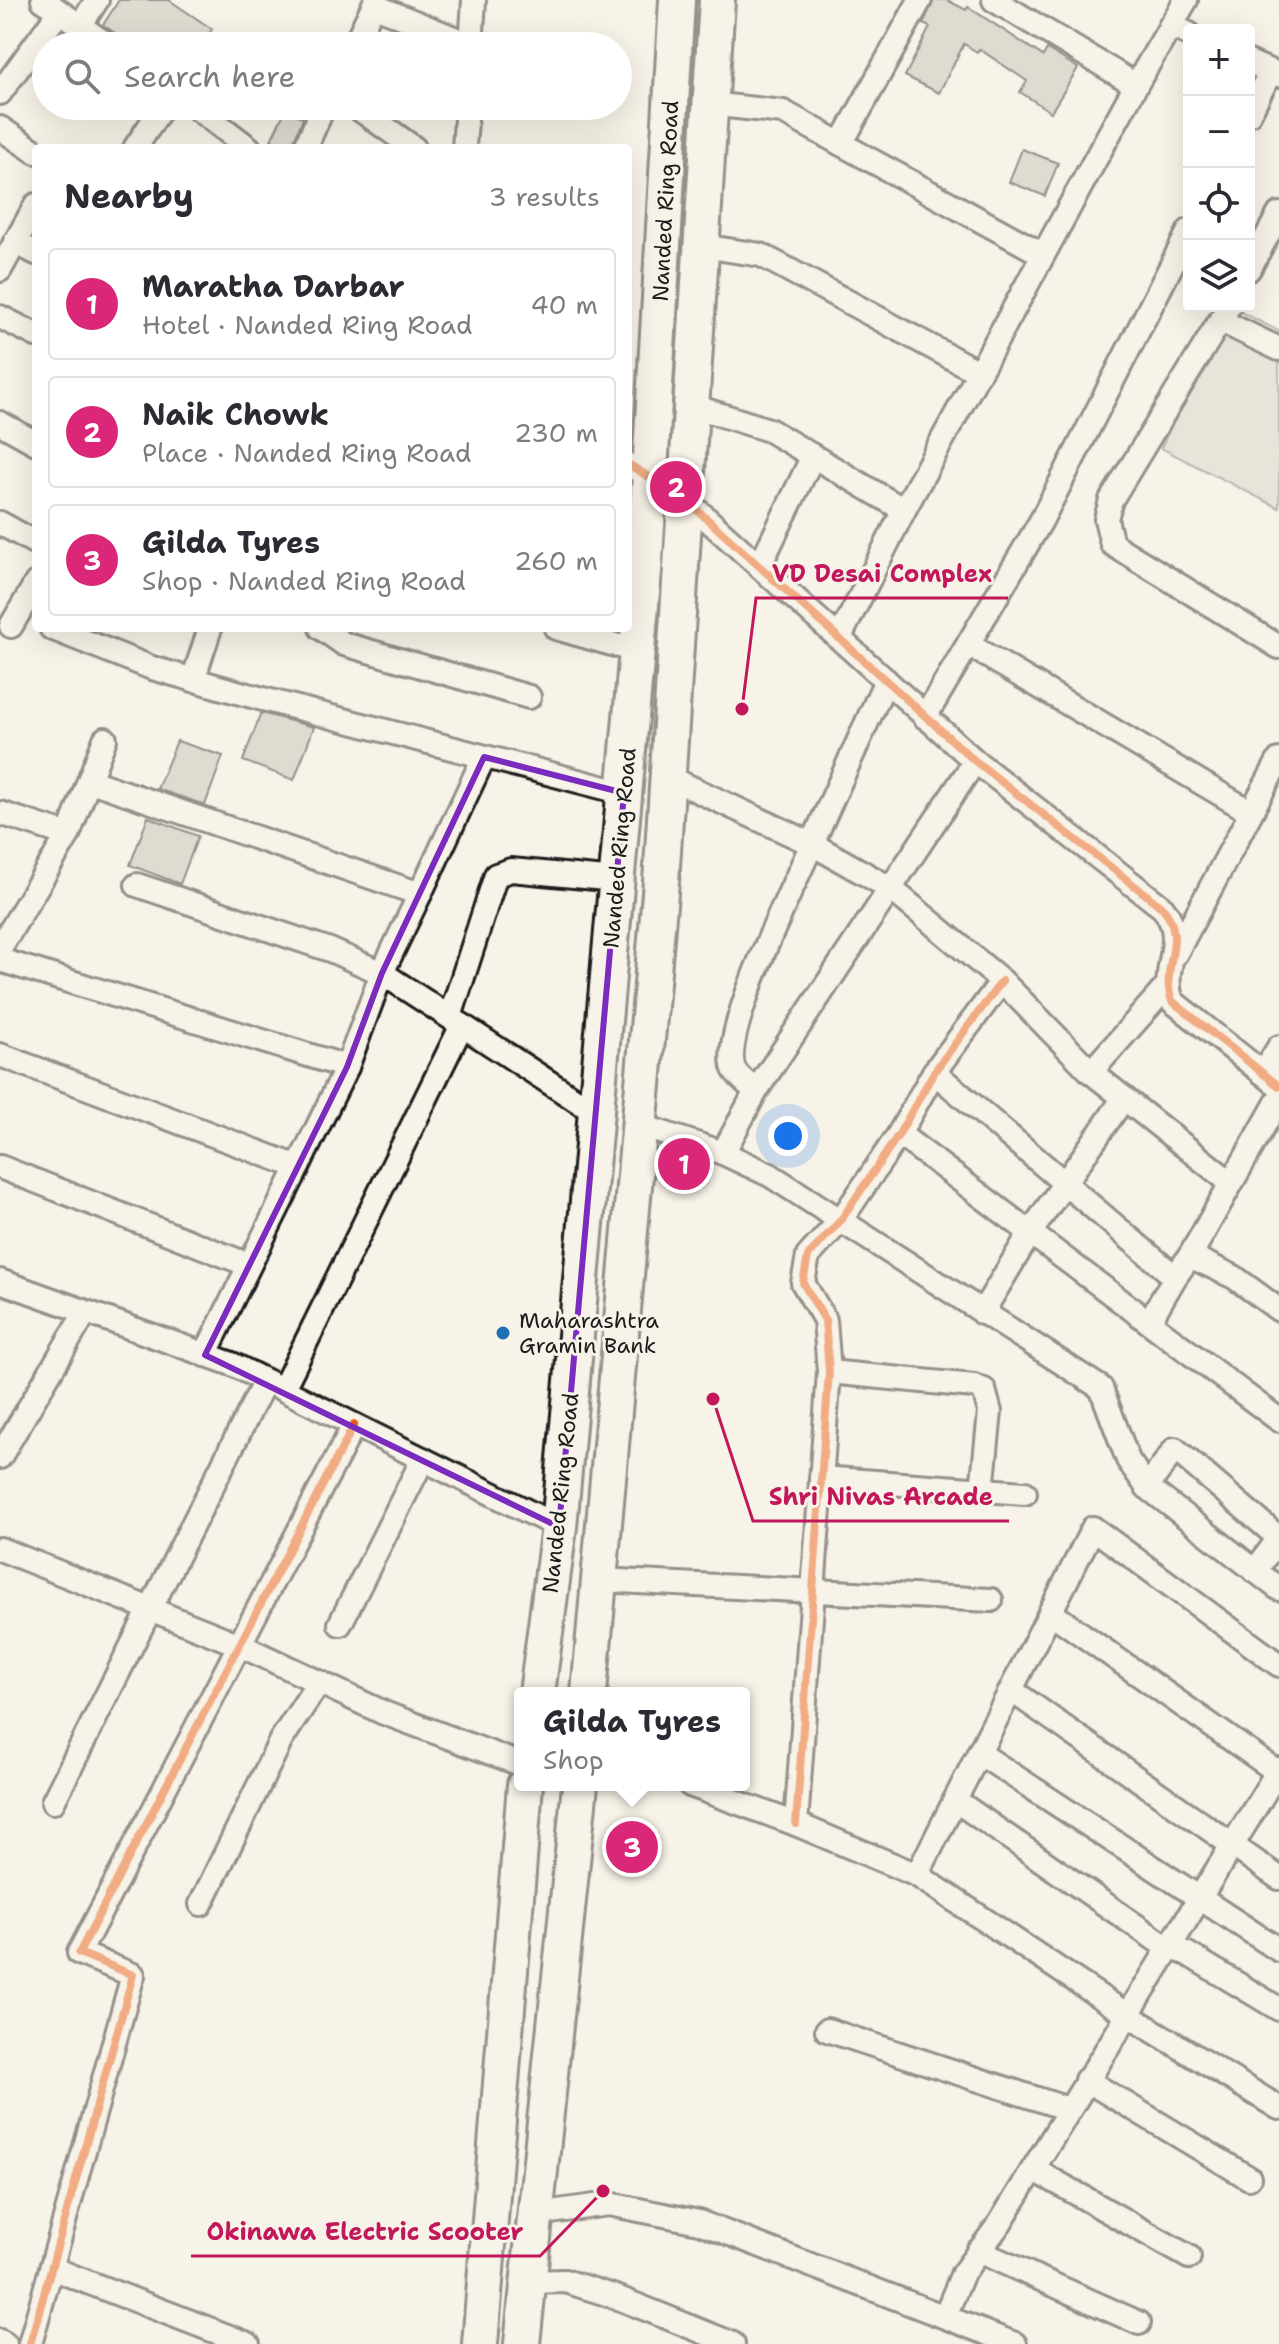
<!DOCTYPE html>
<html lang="en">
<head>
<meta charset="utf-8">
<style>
	:root { --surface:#fff; --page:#f7f7f7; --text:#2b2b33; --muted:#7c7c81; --line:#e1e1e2; --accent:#db2777 }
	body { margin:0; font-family:"Shantell Sans",sans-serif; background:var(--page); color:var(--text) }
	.controls { position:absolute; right:24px; top:24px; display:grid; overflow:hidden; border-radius:8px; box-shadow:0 8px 32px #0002 }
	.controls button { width:72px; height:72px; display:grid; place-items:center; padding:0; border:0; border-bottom:2px solid var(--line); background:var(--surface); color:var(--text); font:40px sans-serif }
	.you { position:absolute; left:788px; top:1136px; width:28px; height:28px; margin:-20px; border:6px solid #fff; border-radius:50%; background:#1a73e8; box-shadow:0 0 0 12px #1a73e833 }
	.badge { display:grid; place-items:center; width:52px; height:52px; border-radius:50%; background:var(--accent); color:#fff; font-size:26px; font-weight:700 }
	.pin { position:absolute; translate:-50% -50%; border:4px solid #fff; box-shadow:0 2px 8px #0006 }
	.popup { position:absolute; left:514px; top:1687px; width:236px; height:104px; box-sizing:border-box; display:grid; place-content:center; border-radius:8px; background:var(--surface); filter:drop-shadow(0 2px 6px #0005); font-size:26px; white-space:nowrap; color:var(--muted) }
	.popup b { font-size:30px; color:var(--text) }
	.popup::after { content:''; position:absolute; left:50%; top:100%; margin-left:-16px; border:16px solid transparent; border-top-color:var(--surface) }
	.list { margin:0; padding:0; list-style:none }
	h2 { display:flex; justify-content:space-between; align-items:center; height:104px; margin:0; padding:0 32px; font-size:34px }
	h2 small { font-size:26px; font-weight:400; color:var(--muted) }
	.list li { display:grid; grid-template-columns:52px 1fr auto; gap:24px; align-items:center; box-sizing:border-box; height:112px; margin:0 16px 16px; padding:0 16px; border:2px solid var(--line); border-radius:8px }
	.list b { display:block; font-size:30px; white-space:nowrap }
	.list p { margin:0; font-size:26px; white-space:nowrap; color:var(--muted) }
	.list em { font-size:26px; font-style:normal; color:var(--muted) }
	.icon { flex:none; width:44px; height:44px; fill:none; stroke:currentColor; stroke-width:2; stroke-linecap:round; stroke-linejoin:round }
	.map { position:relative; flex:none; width:1279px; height:2344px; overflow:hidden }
	.search { position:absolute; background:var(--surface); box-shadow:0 8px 32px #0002; left:32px; top:32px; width:600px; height:88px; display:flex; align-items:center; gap:20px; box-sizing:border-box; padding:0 28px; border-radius:44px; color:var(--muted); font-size:30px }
	.panel { position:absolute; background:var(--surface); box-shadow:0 8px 32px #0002; left:32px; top:144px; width:600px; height:488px; border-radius:8px }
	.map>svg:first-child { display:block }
	.green { fill:#d7d3cb; stroke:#7a7874; stroke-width:2 }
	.building { fill:#c0beb5; stroke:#1c1c1c; stroke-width:2 }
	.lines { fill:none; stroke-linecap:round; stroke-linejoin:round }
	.minor-casing { stroke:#1c1c1c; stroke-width:28 }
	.highway-casing { stroke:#1c1c1c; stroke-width:40 }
	.minor { stroke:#f7f3e8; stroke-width:22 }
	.highway { stroke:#f7f3e8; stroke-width:34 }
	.cycleway-casing { stroke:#f7f3e8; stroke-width:13 }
	.cycleway { stroke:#e8590c; stroke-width:8 }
	.marked { fill:none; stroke:#7b2cbf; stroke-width:6; stroke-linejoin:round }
	.poi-dot { fill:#1f6fb2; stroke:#f7f3e8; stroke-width:3 }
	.labels { text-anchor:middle; stroke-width:6; stroke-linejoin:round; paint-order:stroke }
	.street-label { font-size:22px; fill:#1c1c1c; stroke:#f7f3e8 }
	.poi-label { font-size:22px; fill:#1c1c1c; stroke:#f7f3e8; text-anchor:start }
	.leader { fill:none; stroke:#c2185b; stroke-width:3 }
	.callout-dot { fill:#c2185b; stroke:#f7f3e8; stroke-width:3 }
	.callout-label { font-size:24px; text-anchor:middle; font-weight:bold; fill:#c2185b; stroke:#f7f3e8; stroke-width:6; stroke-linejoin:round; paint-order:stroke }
</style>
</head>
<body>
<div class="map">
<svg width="1279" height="2344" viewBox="0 0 1279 2344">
	<rect width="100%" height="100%" fill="#f7f3e8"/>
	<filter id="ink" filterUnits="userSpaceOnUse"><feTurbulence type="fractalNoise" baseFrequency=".0125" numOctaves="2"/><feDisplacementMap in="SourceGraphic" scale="16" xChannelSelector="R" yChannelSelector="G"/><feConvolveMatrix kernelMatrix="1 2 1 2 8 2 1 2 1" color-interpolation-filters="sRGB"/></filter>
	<g filter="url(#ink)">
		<!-- green -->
		<path class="green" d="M1229,306L1279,331V508L1161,448Z"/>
		<!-- building -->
		<g class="building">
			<path d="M119,0H169L212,29L201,46H124L118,35L103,25Z"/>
			<path d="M934,0H947L966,10L968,7L1043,56L1047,49L1078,68L1051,112L1020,92L1027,81L979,49L977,52L964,44L939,93L905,76L930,27L923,24Z"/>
			<path d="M286,109L303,118L291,148L271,140Z"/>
			<path d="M1022,149L1058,163L1045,196L1009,182Z"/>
			<path d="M261,713L314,727L294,780L243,761Z"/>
			<path d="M177,741L223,756L205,805L157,789Z"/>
			<path d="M148,817L198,836L180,884L130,865Z"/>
		</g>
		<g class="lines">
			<defs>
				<g id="minor">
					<path d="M43,0L109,46"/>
					<path d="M994,0L1136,85L1186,0"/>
					<path d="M375,6L471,45"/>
					<path d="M80,26L97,0"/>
					<path d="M1170,26L1189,34"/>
					<path d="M354,46L376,0"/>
					<path d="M471,46L474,0"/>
					<path d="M1249,62L1279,75"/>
					<path d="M0,93L59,12"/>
					<path d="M709,104L783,112L1042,254"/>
					<path d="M194,106L249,148"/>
					<path d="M355,106L414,148"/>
					<path d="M1249,114L1271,71"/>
					<path d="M0,128L36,152"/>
					<path d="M841,144L920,0"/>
					<path d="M135,148L163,106"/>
					<path d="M305,148L324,106"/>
					<path d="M464,148L467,106"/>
					<path d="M15,242L36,253"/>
					<path d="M702,246L761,255L978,372"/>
					<path d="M1249,269L1279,214"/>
					<path d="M0,270L36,205"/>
					<path d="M1229,306L1111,500L1106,519L1112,544L1279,647"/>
					<path d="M0,317L36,335"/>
					<path d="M1221,321L1279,349"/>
					<path d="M693,406L769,430L904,510"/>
					<path d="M0,423L36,443"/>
					<path d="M628,464L686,500L975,761L1163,908C1189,941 1159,966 1172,1001L1279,1086"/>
					<path d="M0,523L36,543"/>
					<path d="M760,565L813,456"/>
					<path d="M11,626L36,583"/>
					<path d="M51,628L152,668L244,694L624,793"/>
					<path d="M321,628L344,644L529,697"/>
					<path d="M556,628L636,651"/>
					<path d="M840,637L904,510L1136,85"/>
					<path d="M969,645L1249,811"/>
					<path d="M193,680L210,628"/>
					<path d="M886,680L812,844L890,888L1002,981L1091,1072L1167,986"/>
					<path d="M925,717L1041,521L1189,231"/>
					<path d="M668,777L812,844C795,883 719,1034 734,1069C738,1077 749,1085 756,1091"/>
					<path d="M91,781L420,894L382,973L596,1113"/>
					<path d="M0,813L68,835L105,739"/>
					<path d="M420,894L484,757"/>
					<path d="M0,948L68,835"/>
					<path d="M1176,953L1279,760"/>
					<path d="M0,960L347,1067"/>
					<path d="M450,1017L496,875L511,870L616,880"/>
					<path d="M0,1055L298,1167L347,1067L382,973L330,950L137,885"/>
					<path d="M934,1072L1175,1277L1190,1256L1234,1277L1279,1310"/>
					<path d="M1091,1072L1231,1183"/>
					<path d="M1263,1073L1279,1047"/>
					<path d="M639,1125L723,1153L770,1175L1101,1388L1128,1460L1147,1487L1175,1449L1279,1538"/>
					<path d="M899,1134L1279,1420"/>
					<path d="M723,1153L756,1091L975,761"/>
					<path d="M0,1167L249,1265"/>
					<path d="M1190,1256L1279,1099"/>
					<path d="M0,1281L232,1364L559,1527"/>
					<path d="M982,1313L1030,1233L1124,1098"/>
					<path d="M1149,1322L1175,1277"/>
					<path d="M205,1355L298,1167"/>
					<path d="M829,1372L974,1386L984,1390L990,1412L982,1490"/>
					<path d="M283,1389L462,1025"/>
					<path d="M0,1457L85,1313"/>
					<path d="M821,1478L1025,1493"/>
					<path d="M1147,1487L1279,1589"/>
					<path d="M0,1549L240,1645L384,1713L520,1764"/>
					<path d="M1255,1571L1279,1538"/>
					<path d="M599,1580L991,1600"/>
					<path d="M1050,1612L1279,1773"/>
					<path d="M340,1624L423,1459"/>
					<path d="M1011,1690L1279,1878"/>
					<path d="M979,1753L1279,1950"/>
					<path d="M690,1785L796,1824L917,1875L1093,1528L1279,1665"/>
					<path d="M955,1800L1168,1948L1186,1953L1279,2009"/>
					<path d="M53,1802L265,1381"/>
					<path d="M796,1824L829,1372L825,1320L803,1283L808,1256L841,1220L899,1134L934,1072L1002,981"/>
					<path d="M917,1875L1126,2014L1279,2108"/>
					<path d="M201,1904L281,1740L319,1682"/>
					<path d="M827,2030L1068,2109"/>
					<path d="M1086,2080L1249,2178"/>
					<path d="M1033,2169L1189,2257"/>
					<path d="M536,2214L609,2204L699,2222L1015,2344"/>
					<path d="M978,2251L1139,2323"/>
					<path d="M51,2268L248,2344"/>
					<path d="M528,2282L565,2281L616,2297L733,2344"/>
					<path d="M945,2316L963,2273L1000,2223L1279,1769"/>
					<path d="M0,2341L5,2344"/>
					<path d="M30,2344L133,1975L79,1953L354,1425"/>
				</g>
				<g id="highway">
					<path d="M537,1693L559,1527L645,560L677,0"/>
					<path d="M589,1693L661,882L717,0"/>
					<path d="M480,2344L525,1785"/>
					<path d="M522,2344L580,1785"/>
				</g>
			</defs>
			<!-- minor casing -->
			<use href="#minor" class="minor-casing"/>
			<!-- highway casing -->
			<use href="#highway" class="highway-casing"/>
			<!-- minor -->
			<use href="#minor" class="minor"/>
			<!-- highway -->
			<use href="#highway" class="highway"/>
			<defs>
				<g id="cycleway">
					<path d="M628,464L686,500L975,761L1163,908C1189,941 1159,966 1172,1001L1279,1086"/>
					<path d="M796,1824L829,1372L825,1320L803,1283L808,1256L841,1220L899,1134L934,1072L1002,981"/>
					<path d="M30,2344L133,1975L79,1953L354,1425"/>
				</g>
			</defs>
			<!-- cycleway casing -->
			<use href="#cycleway" class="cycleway-casing"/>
			<!-- cycleway -->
			<use href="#cycleway" class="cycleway"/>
		</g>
	</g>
	<!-- marked area -->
	<path d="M0 0H1279V2344H0ZM484,757L624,793L559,1527L205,1355L347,1067L382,973Z" fill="#f7f3e8" fill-opacity=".55" fill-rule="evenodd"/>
	<path class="marked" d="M484,757L624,793L559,1527L205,1355L347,1067L382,973Z"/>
	<!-- markers -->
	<circle class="poi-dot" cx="503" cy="1333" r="8"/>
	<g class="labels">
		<!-- street labels -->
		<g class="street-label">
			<text transform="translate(665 201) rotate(-87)" y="8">Nanded Ring Road</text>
			<text transform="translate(619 848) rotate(-85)" y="8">Nanded Ring Road</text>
			<text transform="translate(560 1493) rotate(-84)" y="8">Nanded Ring Road</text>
		</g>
		<!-- poi labels -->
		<g class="poi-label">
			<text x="519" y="1328">Maharashtra<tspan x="519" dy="25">Gramin Bank</tspan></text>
		</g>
	</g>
	<!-- callouts -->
	<path class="leader" d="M742 709L756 598H1008M713 1399L753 1521H1009M603 2191L540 2256H191"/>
	<g class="callout-dot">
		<circle cx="742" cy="709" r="8"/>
		<circle cx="713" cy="1399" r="8"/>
		<circle cx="603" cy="2191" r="8"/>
	</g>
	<g class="callout-label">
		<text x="882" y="582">VD Desai Complex</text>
		<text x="881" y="1505">Shri Nivas Arcade</text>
		<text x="365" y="2240">Okinawa Electric Scooter</text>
	</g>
</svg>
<div class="controls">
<button>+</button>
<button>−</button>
<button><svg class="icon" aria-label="locate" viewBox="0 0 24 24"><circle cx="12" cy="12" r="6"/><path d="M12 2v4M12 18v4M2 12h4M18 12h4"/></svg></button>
<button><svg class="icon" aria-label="layers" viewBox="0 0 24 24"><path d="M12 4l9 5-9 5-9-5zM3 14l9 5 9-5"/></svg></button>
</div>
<div class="you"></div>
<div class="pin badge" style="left:684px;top:1164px">1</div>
<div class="pin badge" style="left:676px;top:487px">2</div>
<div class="pin badge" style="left:632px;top:1847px">3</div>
<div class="popup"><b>Gilda Tyres</b>Shop</div>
<div class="search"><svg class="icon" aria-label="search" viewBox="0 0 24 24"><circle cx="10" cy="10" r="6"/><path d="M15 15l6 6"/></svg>Search here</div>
<section class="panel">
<h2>Nearby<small>3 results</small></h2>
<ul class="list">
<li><span class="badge">1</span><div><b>Maratha Darbar</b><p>Hotel · Nanded Ring Road</p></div><em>40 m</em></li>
<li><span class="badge">2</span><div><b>Naik Chowk</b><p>Place · Nanded Ring Road</p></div><em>230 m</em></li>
<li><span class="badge">3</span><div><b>Gilda Tyres</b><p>Shop · Nanded Ring Road</p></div><em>260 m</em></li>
</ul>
</section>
</div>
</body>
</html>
